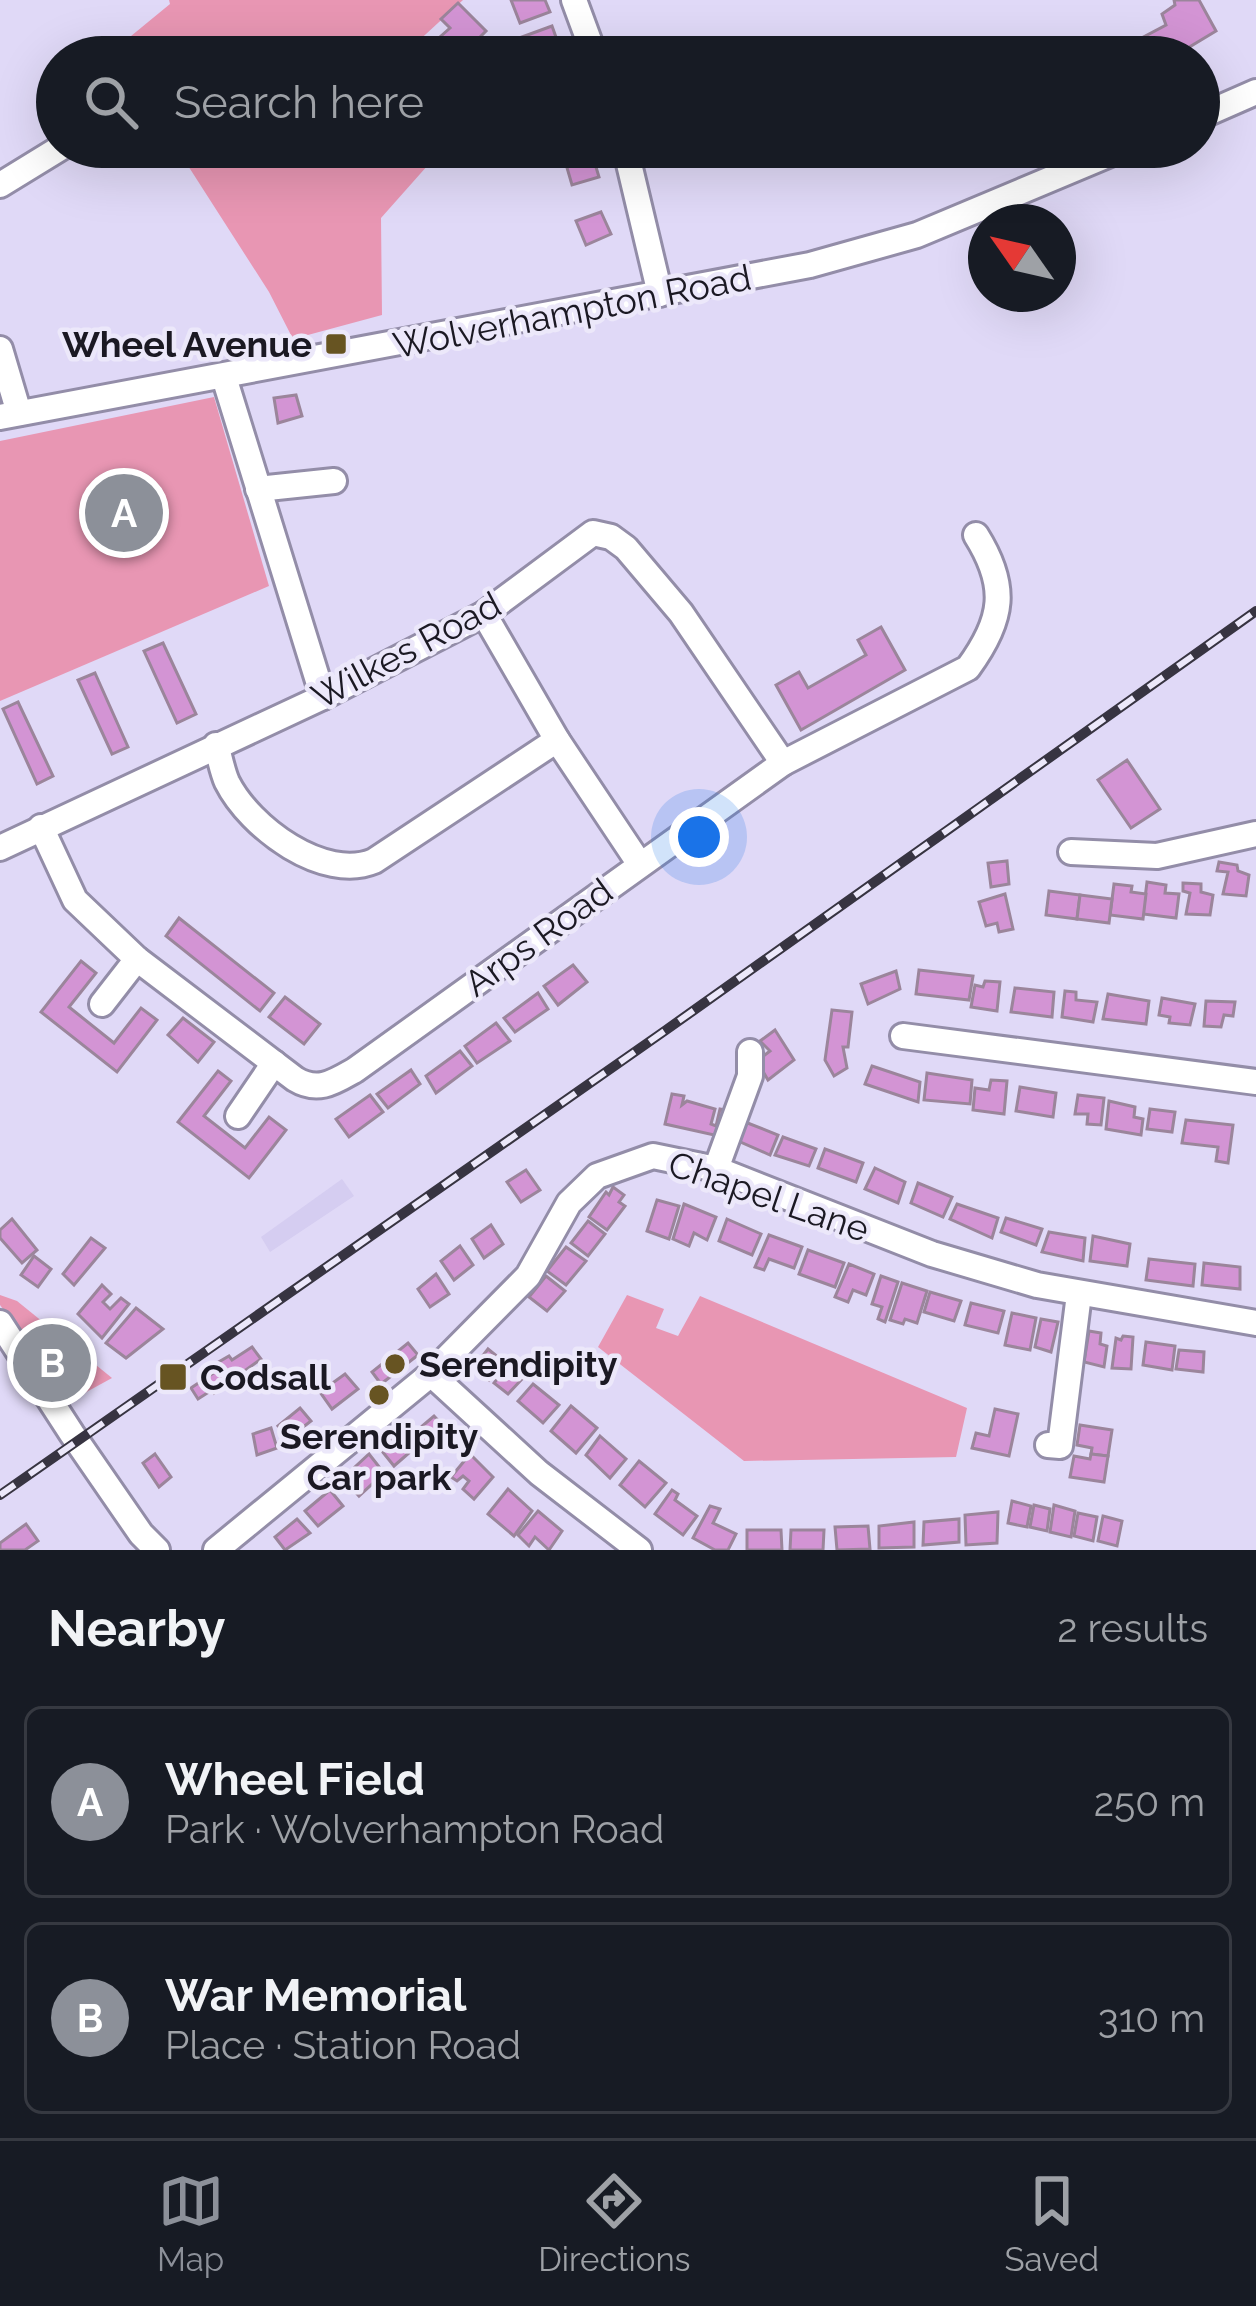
<!DOCTYPE html>
<html lang="en">
<head>
<meta charset="utf-8">
<style>
	:root { --surface:#171b24; --page:#242831; --text:#f1f3f6; --muted:#9ea1a6; --line:#363941; --accent:#8c9099 }
	body { margin:0; font-family:Raleway,sans-serif; background:var(--page); color:var(--text) }
	.compass { position:absolute; left:968px; top:204px; width:108px; height:108px; border-radius:50%; background:var(--surface); box-shadow:0 12px 48px #0002; rotate:304deg }
	.you { position:absolute; left:699px; top:837px; width:42px; height:42px; margin:-30px; border:9px solid #fff; border-radius:50%; background:#1a73e8; box-shadow:0 0 0 18px #1a73e833 }
	.badge { display:grid; place-items:center; width:78px; height:78px; border-radius:50%; background:var(--accent); color:#fff; font-size:39px; font-weight:700 }
	.pin { position:absolute; translate:-50% -50%; border:6px solid #fff; box-shadow:0 3px 12px #0006 }
	.list { margin:0; padding:0; list-style:none }
	h2 { display:flex; justify-content:space-between; align-items:center; height:156px; margin:0; padding:0 48px; font-size:51px }
	h2 small { font-size:39px; font-weight:400; color:var(--muted) }
	.list li { display:grid; grid-template-columns:78px 1fr auto; gap:36px; align-items:center; box-sizing:border-box; height:192px; margin:0 24px 24px; padding:0 24px; border:3px solid var(--line); border-radius:18px }
	.list b { display:block; font-size:45px; white-space:nowrap }
	.list p { margin:0; font-size:39px; white-space:nowrap; color:var(--muted) }
	.list em { font-size:39px; font-style:normal; color:var(--muted) }
	.icon { flex:none; width:66px; height:66px; fill:none; stroke:currentColor; stroke-width:2; stroke-linecap:round; stroke-linejoin:round }
	.map { position:relative; flex:none; width:1256px; height:1550px; overflow:hidden }
	.search { position:absolute; background:var(--surface); box-shadow:0 12px 48px #0002; left:36px; right:36px; top:36px; height:132px; display:flex; align-items:center; gap:30px; box-sizing:border-box; padding:0 42px; border-radius:66px; color:var(--muted); font-size:45px }
	.sheet { height:588px; background:var(--surface) }
	nav { display:flex; justify-content:space-around; align-items:center; box-sizing:border-box; height:168px; border-top:3px solid var(--line); background:var(--surface); font-size:33px; color:var(--muted) }
	nav a { display:grid; justify-items:center; gap:6px }
	nav .on { color:var(--accent) }
	.map>svg:first-child { display:block }
	.built { fill:#d5cdf1 }
	.green { fill:#e896b3 }
	.building { fill:#d394d4; stroke:#9b859b; stroke-width:3 }
	.lines { fill:none; stroke-linecap:round; stroke-linejoin:round }
	.minor-casing { stroke:#938da8; stroke-width:30 }
	.minor { stroke:#fff; stroke-width:24 }
	.rail-casing { stroke:#373441; stroke-width:10 }
	.rail { stroke:#ece8fa; stroke-width:6; stroke-dasharray:18; stroke-linecap:butt }
	.poi-dot { fill:#675422; stroke:#ece8fa; stroke-width:4.5 }
	.labels { text-anchor:middle; stroke-width:9; stroke-linejoin:round; paint-order:stroke }
	.street-label { font-size:36px; fill:#1b1923; stroke:#ece8fa }
	.poi-label { font-size:36px; font-weight:bold; fill:#1b1923; stroke:#ece8fa; text-anchor:start }
</style>
</head>
<body>
<div class="map">
<svg width="1256" height="1550" viewBox="0 0 1256 1550">
	<rect width="100%" height="100%" fill="#e0d9f7"/>
	<!-- built -->
	<path class="built" d="M342,1179L354,1196L270,1252L261,1237Z"/>
	<!-- green -->
	<g class="green">
		<path d="M169,0H463L401,57H119L114,50L170,4Z"/>
		<path d="M176,147H444L381,218L382,315L293,339L269,292Z"/>
		<path d="M214,397L269,586L0,701V441Z"/>
		<path d="M0,1295L17,1301L112,1378L70,1401L0,1305Z"/>
		<path d="M627,1295L664,1309L656,1328L678,1336L700,1296L967,1408L956,1457L744,1461L598,1347Z"/>
	</g>
	<!-- building -->
	<g class="building">
		<path d="M511,0H545L550,12L520,23Z"/>
		<path d="M1174,0H1199L1216,31L1176,55L1173,52L1165,57H1129L1139,49L1136,41L1166,25L1162,14L1175,5Z"/>
		<path d="M458,3L486,31L475,42L490,57H457L459,55L441,36L450,28L441,19Z"/>
		<path d="M552,26L562,54L529,57L522,37Z"/>
		<path d="M561,147H590L599,177L572,185Z"/>
		<path d="M601,212L611,234L586,245L576,221Z"/>
		<path d="M296,395L302,416L278,423L274,398Z"/>
		<path d="M881,627L905,670L801,730L776,685L799,672L808,688L866,655L858,640Z"/>
		<path d="M163,643L196,714L177,723L144,651Z"/>
		<path d="M95,673L128,747L112,754L78,680Z"/>
		<path d="M18,702L53,776L37,784L3,709Z"/>
		<path d="M1127,760L1160,809L1131,828L1098,780Z"/>
		<path d="M1007,861L1009,884L991,887L988,863Z"/>
		<path d="M1219,862L1237,865L1238,871L1249,875L1246,896L1223,894L1228,872L1217,871Z"/>
		<path d="M1147,882L1166,885L1165,893L1179,894L1176,918L1143,914Z"/>
		<path d="M1183,883L1201,884V892L1213,895L1210,915L1186,914L1190,893L1183,891Z"/>
		<path d="M1114,884L1132,886L1131,892L1146,894L1143,919L1110,915Z"/>
		<path d="M1049,891L1080,895L1077,919L1046,915Z"/>
		<path d="M1005,894L1013,929L999,932L997,923L986,926L979,902Z"/>
		<path d="M1080,895L1112,899L1109,923L1077,919Z"/>
		<path d="M179,918L274,993L260,1011L166,936Z"/>
		<path d="M81,961L96,973L69,1007L114,1043L141,1008L157,1020L117,1072L41,1012Z"/>
		<path d="M573,965L587,982L558,1005L544,986Z"/>
		<path d="M919,970L973,976L969,1000L916,994Z"/>
		<path d="M896,971L900,989L868,1004L861,984Z"/>
		<path d="M985,981L1000,982L997,1011L971,1007L975,985L983,987Z"/>
		<path d="M1015,988L1054,992L1052,1017L1011,1012Z"/>
		<path d="M1065,991L1076,992V1000L1097,1002L1093,1022L1062,1017Z"/>
		<path d="M538,993L548,1009L515,1032L504,1018Z"/>
		<path d="M1108,994L1149,1001L1146,1024L1103,1019Z"/>
		<path d="M285,997L320,1024L304,1044L269,1017Z"/>
		<path d="M1162,998L1195,1004L1190,1025L1169,1023L1170,1017L1159,1015Z"/>
		<path d="M1206,1001L1235,1002L1233,1016L1224,1015L1221,1027L1204,1026Z"/>
		<path d="M832,1010L852,1012L848,1047H843L847,1068L834,1076L825,1060Z"/>
		<path d="M183,1018L214,1042L198,1062L168,1035Z"/>
		<path d="M496,1023L510,1041L477,1063L465,1046Z"/>
		<path d="M775,1030L794,1060L768,1080L757,1061L770,1051L760,1041Z"/>
		<path d="M460,1051L472,1066L436,1093L426,1076Z"/>
		<path d="M872,1066L920,1082L918,1102L865,1084Z"/>
		<path d="M411,1070L420,1084L388,1108L377,1094Z"/>
		<path d="M218,1071L231,1081L204,1116L245,1148L269,1117L286,1130L249,1178L178,1122Z"/>
		<path d="M927,1073L972,1080L970,1104L924,1100Z"/>
		<path d="M991,1080L1007,1081L1004,1114L973,1110L975,1088L989,1090Z"/>
		<path d="M1020,1087L1056,1093L1053,1117L1016,1111Z"/>
		<path d="M672,1094L684,1096L682,1105L687,1101L715,1109L711,1124L716,1126L720,1109L725,1110L723,1137L665,1124Z"/>
		<path d="M370,1095L383,1112L349,1137L336,1119Z"/>
		<path d="M1078,1095L1104,1098L1101,1125L1087,1124L1088,1114H1075Z"/>
		<path d="M1109,1101L1135,1107L1134,1117L1143,1119L1141,1135L1106,1129Z"/>
		<path d="M1150,1109L1175,1112L1172,1132L1147,1129Z"/>
		<path d="M1186,1120L1233,1125L1228,1163L1216,1161L1218,1147L1182,1143Z"/>
		<path d="M745,1122L778,1135L770,1155L736,1140Z"/>
		<path d="M783,1137L816,1149L809,1166L775,1155Z"/>
		<path d="M825,1149L863,1163L856,1182L818,1168Z"/>
		<path d="M875,1168L905,1182L898,1203L865,1189Z"/>
		<path d="M526,1170L540,1190L521,1202L507,1182Z"/>
		<path d="M918,1183L952,1197L943,1217L911,1203Z"/>
		<path d="M613,1187L624,1195L619,1202L625,1206L607,1230L589,1217L606,1192L609,1195Z"/>
		<path d="M657,1200L679,1206L669,1239L647,1231Z"/>
		<path d="M684,1204L716,1217L707,1240L694,1233L689,1246L673,1239Z"/>
		<path d="M957,1204L998,1218L992,1238L950,1219Z"/>
		<path d="M1006,1218L1042,1229L1036,1245L1001,1232Z"/>
		<path d="M12,1219L37,1250L22,1263L0,1238V1230Z"/>
		<path d="M727,1219L761,1234L752,1255L719,1241Z"/>
		<path d="M588,1221L605,1234L588,1256L571,1243Z"/>
		<path d="M491,1225L503,1244L484,1258L472,1239Z"/>
		<path d="M1049,1232L1085,1238L1083,1261L1042,1252Z"/>
		<path d="M769,1235L802,1247L794,1268L769,1259L764,1270L755,1267Z"/>
		<path d="M1093,1236L1130,1244L1127,1266L1090,1261Z"/>
		<path d="M91,1238L105,1248L74,1285L63,1274Z"/>
		<path d="M460,1246L473,1265L454,1280L441,1261Z"/>
		<path d="M566,1247L586,1261L566,1285L547,1271Z"/>
		<path d="M808,1250L844,1263L835,1287L799,1274Z"/>
		<path d="M34,1256L51,1269L38,1287L21,1275Z"/>
		<path d="M1149,1259L1195,1264L1193,1286L1146,1280Z"/>
		<path d="M1204,1263L1240,1267V1289L1202,1285Z"/>
		<path d="M849,1264L874,1274L866,1295L853,1290L848,1302L835,1297Z"/>
		<path d="M436,1274L449,1294L430,1307L418,1289Z"/>
		<path d="M546,1276L565,1291L547,1311L529,1297Z"/>
		<path d="M881,1276L898,1282L885,1322L878,1319L882,1307L872,1304Z"/>
		<path d="M902,1283L927,1291L917,1323L905,1319L903,1324L890,1320Z"/>
		<path d="M102,1285L111,1294L103,1302L110,1309L121,1298L129,1304L102,1338L78,1314Z"/>
		<path d="M930,1292L961,1301L954,1321L924,1312Z"/>
		<path d="M971,1303L1004,1311L998,1333L965,1325Z"/>
		<path d="M136,1308L163,1329L126,1358L106,1343Z"/>
		<path d="M1012,1313L1036,1318L1030,1350L1005,1345Z"/>
		<path d="M1041,1319L1058,1322L1051,1352L1035,1347Z"/>
		<path d="M1089,1331L1101,1333L1100,1344L1107,1346L1104,1367L1084,1362Z"/>
		<path d="M1123,1336L1133,1337L1131,1369L1112,1368L1116,1338L1121,1340Z"/>
		<path d="M1146,1342L1175,1346L1172,1370L1143,1365Z"/>
		<path d="M408,1343L418,1355L381,1384L372,1372Z"/>
		<path d="M252,1347L261,1359L214,1393L212,1390L198,1399L191,1388L221,1368L217,1363L229,1356L232,1360Z"/>
		<path d="M488,1349L504,1362L489,1380L474,1367Z"/>
		<path d="M1179,1350L1204,1352L1203,1372L1176,1369Z"/>
		<path d="M507,1366L523,1378L508,1394L494,1383Z"/>
		<path d="M345,1374L358,1389L332,1409L320,1392Z"/>
		<path d="M533,1384L559,1405L543,1423L518,1401Z"/>
		<path d="M571,1406L597,1428L576,1453L551,1431Z"/>
		<path d="M300,1408L311,1421L289,1438L278,1426Z"/>
		<path d="M995,1409L1018,1414L1009,1456L972,1448L976,1433L989,1436Z"/>
		<path d="M434,1416L448,1431L442,1435L448,1444L441,1449L435,1444L429,1450L414,1433Z"/>
		<path d="M1080,1425L1112,1430L1108,1456L1091,1454L1092,1448L1077,1445Z"/>
		<path d="M271,1428L277,1448L257,1455L253,1434Z"/>
		<path d="M404,1428L418,1445L394,1466L381,1450Z"/>
		<path d="M600,1436L626,1459L610,1478L586,1455Z"/>
		<path d="M155,1454L171,1477L159,1487L143,1463Z"/>
		<path d="M369,1454L384,1473L359,1496L343,1478Z"/>
		<path d="M470,1454L493,1477L474,1499L463,1489L469,1481L463,1476L457,1481L451,1477Z"/>
		<path d="M1091,1454L1108,1456L1104,1482L1070,1477L1074,1456L1090,1459Z"/>
		<path d="M639,1461L666,1483L645,1507L620,1485Z"/>
		<path d="M508,1489L532,1511L514,1536L488,1514Z"/>
		<path d="M330,1490L343,1506L318,1526L305,1511Z"/>
		<path d="M672,1490L678,1494L675,1500L697,1516L683,1535L655,1514Z"/>
		<path d="M1012,1501L1031,1506L1027,1527L1008,1523Z"/>
		<path d="M1034,1505L1050,1509L1047,1531L1030,1527Z"/>
		<path d="M1054,1505L1075,1511L1071,1537L1050,1532Z"/>
		<path d="M710,1506L720,1509L713,1523L736,1534L728,1550H715L693,1538Z"/>
		<path d="M538,1511L562,1531L549,1550L535,1537L529,1546L518,1535Z"/>
		<path d="M998,1512L997,1543L966,1545L965,1515Z"/>
		<path d="M1078,1513L1097,1517L1093,1541L1074,1536Z"/>
		<path d="M1103,1516L1122,1521L1117,1546L1098,1541Z"/>
		<path d="M297,1519L310,1533L285,1550L275,1537Z"/>
		<path d="M959,1519V1542L923,1545L924,1522Z"/>
		<path d="M914,1522V1547L879,1548V1526Z"/>
		<path d="M26,1524L38,1541L25,1550H0V1543Z"/>
		<path d="M868,1526L870,1549L837,1550L835,1527Z"/>
		<path d="M747,1530H781L782,1550H747Z"/>
		<path d="M791,1530H824L823,1550H790Z"/>
	</g>
	<g class="lines">
		<defs>
			<g id="minor">
				<path d="M574,0L595,57"/>
				<path d="M1199,117L1256,92"/>
				<path d="M625,147L660,294"/>
				<path d="M0,185L62,147"/>
				<path d="M0,349L19,413"/>
				<path d="M224,377L323,697"/>
				<path d="M0,417L810,265L917,235L1127,147"/>
				<path d="M258,489L334,481"/>
				<path d="M484,614L557,740L639,863"/>
				<path d="M216,745C220,757 222,771 227,782C250,828 324,882 374,861L557,740"/>
				<path d="M41,827L75,900L137,959L295,1079C318,1093 334,1082 355,1070L783,763L968,668C1004,619 1008,586 976,535"/>
				<path d="M0,848L323,697L484,614L593,533L611,537L626,548L681,613L783,763"/>
				<path d="M1071,852L1157,856L1256,834"/>
				<path d="M102,1004L137,959"/>
				<path d="M903,1036L1256,1082"/>
				<path d="M238,1116L274,1063"/>
				<path d="M716,1169L750,1076V1052"/>
				<path d="M0,1323L72,1434L141,1534L157,1550"/>
				<path d="M431,1374L539,1473L639,1550"/>
				<path d="M1048,1445L1060,1446L1079,1294"/>
				<path d="M216,1550L431,1374L528,1276L569,1203L597,1176L653,1156L716,1169L932,1254L1037,1285L1256,1323"/>
			</g>
		</defs>
		<!-- minor casing -->
		<use href="#minor" class="minor-casing"/>
		<!-- minor -->
		<use href="#minor" class="minor"/>
		<defs>
			<path id="rail" d="M0,1495L666,1030L1256,611"/>
		</defs>
		<!-- rail casing -->
		<use href="#rail" class="rail-casing"/>
		<!-- rail -->
		<use href="#rail" class="rail"/>
	</g>
	<!-- markers -->
	<g class="poi-dot">
		<rect x="324" y="332" width="24" height="24" rx="6"/>
		<circle cx="395" cy="1364" r="12"/>
		<rect x="158" y="1362" width="30" height="30" rx="6"/>
		<circle cx="379" cy="1395" r="12"/>
	</g>
	<g class="labels">
		<!-- street labels -->
		<g class="street-label">
			<text transform="translate(572 311) rotate(-11)" y="13">Wolverhampton Road</text>
			<text transform="translate(406 650) rotate(-28)" y="13">Wilkes Road</text>
			<text transform="translate(538 937) rotate(-36)" y="13">Arps Road</text>
			<text transform="translate(769 1196) rotate(19)" y="13">Chapel Lane</text>
		</g>
		<!-- poi labels -->
		<g class="poi-label">
			<text x="312" y="357" text-anchor="end">Wheel Avenue</text>
			<text x="419" y="1377">Serendipity</text>
			<text x="200" y="1390">Codsall</text>
			<text x="379" y="1449" text-anchor="middle">Serendipity<tspan x="379" dy="41">Car park</tspan></text>
		</g>
	</g>
</svg>
<svg class="compass" viewBox="-18 -18 36 36"><path d="M0-13l5 13h-10z" fill="#e53935"/><path d="M0 13l5-13h-10z" fill="#9ea1a6"/></svg>
<div class="you"></div>
<div class="pin badge" style="left:124px;top:513px">A</div>
<div class="pin badge" style="left:52px;top:1363px">B</div>
<div class="search"><svg class="icon" aria-label="search" viewBox="0 0 24 24"><circle cx="10" cy="10" r="6"/><path d="M15 15l6 6"/></svg>Search here</div>
</div>
<section class="sheet">
<h2>Nearby<small>2 results</small></h2>
<ul class="list">
<li><span class="badge">A</span><div><b>Wheel Field</b><p>Park · Wolverhampton Road</p></div><em>250 m</em></li>
<li><span class="badge">B</span><div><b>War Memorial</b><p>Place · Station Road</p></div><em>310 m</em></li>
</ul>
</section>
<nav>
<a class="on"><svg class="icon" aria-label="map" viewBox="0 0 24 24"><path d="M3 6l6-2 6 2 6-2v14l-6 2-6-2-6 2zM9 4v14M15 6v14"/></svg>Map</a>
<a><svg class="icon" aria-label="directions" viewBox="0 0 24 24"><path d="M12 3l9 9-9 9-9-9zM9 14v-3h6M13 9l2 2-2 2"/></svg>Directions</a>
<a><svg class="icon" aria-label="saved" viewBox="0 0 24 24"><path d="M7 4h10v16l-5-4-5 4z"/></svg>Saved</a>
</nav>
</body>
</html>
